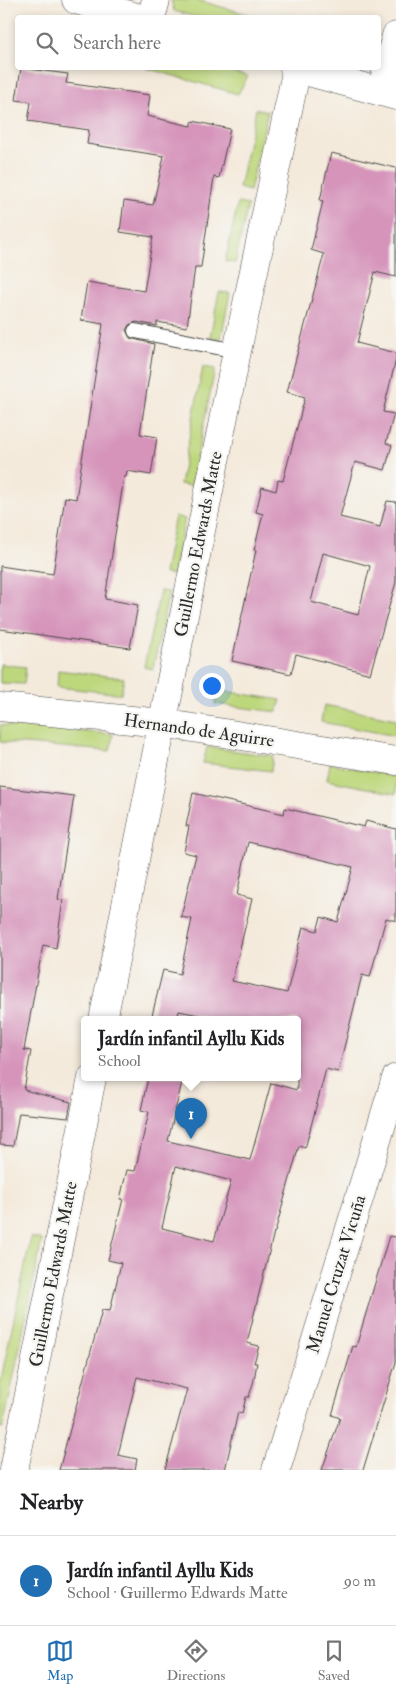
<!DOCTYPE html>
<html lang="en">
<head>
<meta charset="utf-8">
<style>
	:root { --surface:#fff; --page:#f2f2f2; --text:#202124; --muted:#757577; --line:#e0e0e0; --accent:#1f6fb2 }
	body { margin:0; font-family:"IM FELL Double Pica",serif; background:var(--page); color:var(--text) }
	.you { position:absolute; left:211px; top:685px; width:18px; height:18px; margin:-12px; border:4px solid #fff; border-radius:50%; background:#1a73e8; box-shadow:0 0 0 8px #1a73e833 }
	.badge { display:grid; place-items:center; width:32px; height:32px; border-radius:50%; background:var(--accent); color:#fff; font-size:16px; font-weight:700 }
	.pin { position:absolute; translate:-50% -41px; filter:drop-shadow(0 1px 2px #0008) }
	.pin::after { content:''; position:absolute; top:26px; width:18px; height:15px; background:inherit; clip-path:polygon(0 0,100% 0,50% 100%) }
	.popup { position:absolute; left:81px; top:1016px; width:220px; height:65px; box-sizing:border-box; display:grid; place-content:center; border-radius:5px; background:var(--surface); filter:drop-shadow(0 1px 4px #0005); font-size:16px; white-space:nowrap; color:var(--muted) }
	.popup b { font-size:19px; color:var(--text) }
	.popup::after { content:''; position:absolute; left:50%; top:100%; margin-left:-10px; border:10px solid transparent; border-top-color:var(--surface) }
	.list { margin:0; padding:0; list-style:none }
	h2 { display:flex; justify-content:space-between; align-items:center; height:65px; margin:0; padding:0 20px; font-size:21px }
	h2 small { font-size:16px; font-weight:400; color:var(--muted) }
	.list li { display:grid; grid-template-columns:32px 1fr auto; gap:15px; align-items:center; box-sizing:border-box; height:90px; padding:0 20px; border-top:1px solid var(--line) }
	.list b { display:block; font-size:19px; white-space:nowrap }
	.list p { margin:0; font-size:16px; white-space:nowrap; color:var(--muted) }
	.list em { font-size:16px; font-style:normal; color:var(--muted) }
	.icon { flex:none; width:28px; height:28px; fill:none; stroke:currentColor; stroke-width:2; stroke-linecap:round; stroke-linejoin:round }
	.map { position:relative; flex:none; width:396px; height:1470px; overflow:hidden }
	.search { position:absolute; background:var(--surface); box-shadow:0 2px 8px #0003; left:15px; right:15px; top:15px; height:55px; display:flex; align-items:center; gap:12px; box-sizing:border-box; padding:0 18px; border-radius:5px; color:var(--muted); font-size:19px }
	.sheet { height:155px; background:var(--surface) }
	nav { display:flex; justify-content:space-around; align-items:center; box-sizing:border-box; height:70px; border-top:1px solid var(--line); background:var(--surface); font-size:14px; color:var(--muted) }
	nav a { display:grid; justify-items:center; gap:2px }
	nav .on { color:var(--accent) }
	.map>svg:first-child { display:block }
	.green { fill:#bdd77c; stroke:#748154 }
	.building { fill:#d694bb; fill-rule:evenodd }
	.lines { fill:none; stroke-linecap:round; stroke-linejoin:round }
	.lane-casing { stroke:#494845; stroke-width:16 }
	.street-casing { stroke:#494845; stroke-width:29 }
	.secondary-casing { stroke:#494845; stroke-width:29 }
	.lane { stroke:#fff; stroke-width:14 }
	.street { stroke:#fff; stroke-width:28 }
	.secondary { stroke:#fff; stroke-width:28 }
	.labels { text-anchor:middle; stroke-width:4.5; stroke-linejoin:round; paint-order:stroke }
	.street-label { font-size:18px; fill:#2b2b2b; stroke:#f6f6f2 }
</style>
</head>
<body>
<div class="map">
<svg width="396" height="1470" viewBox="0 0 396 1470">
	<rect width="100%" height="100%" fill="#f6f6f2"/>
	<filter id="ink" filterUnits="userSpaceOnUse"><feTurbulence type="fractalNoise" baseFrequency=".02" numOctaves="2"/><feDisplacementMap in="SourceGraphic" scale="10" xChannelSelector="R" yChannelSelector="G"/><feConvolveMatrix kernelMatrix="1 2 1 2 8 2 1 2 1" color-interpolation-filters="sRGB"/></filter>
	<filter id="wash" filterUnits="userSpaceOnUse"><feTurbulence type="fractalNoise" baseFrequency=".0096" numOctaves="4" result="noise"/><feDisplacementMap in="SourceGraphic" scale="20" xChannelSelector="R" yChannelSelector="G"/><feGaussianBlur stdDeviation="1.12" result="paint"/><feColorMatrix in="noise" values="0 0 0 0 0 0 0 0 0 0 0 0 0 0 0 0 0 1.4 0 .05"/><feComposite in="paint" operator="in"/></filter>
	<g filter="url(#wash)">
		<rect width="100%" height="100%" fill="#f4eadb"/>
		<!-- green -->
		<g class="green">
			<path d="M171,0H197L257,17H196L174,11Z"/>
			<path d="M146,68H218L248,76L238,94Z"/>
			<path d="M256,109L268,111L250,191L239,188Z"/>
			<path d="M238,203L248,205L235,263L225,261Z"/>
			<path d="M219,292L230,293L221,339L210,337Z"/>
			<path d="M203,367L215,369L191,486L180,484Z"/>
			<path d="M175,516L185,519L173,575L164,573Z"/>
			<path d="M160,591L169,592L153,669L144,667Z"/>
			<path d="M0,664L26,667L24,684L0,683Z"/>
			<path d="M58,670L124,678L121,694L57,687Z"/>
			<path d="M218,690L281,700L277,712L215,704Z"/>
			<path d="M324,705L396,719V736L321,722Z"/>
			<path d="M0,725L113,734L110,751L0,742Z"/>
			<path d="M207,747L273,756L271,771L203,763Z"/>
			<path d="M330,763L396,777V794L327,780Z"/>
			<path d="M31,1237L42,1240L3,1428H0V1384Z"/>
		</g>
		<g id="blocks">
			<!-- building -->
			<g class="building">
				<path d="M21,68L68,74L66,83L150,95L147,116L191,126L193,121L230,129L219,178L214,177L201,267H195L187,327L157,322V326L136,322L129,325L126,330L130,338L154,344L140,434L157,437L151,475L127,471L126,477H124L105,599L138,605L130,648L0,629V566L53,574L65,497L76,499L103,324L81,320L87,282L144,291L153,237L120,232L124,201L153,205L164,156L87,144L89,130L28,121L31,102L16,100Z"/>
				<path d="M331,153L396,168V277L375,272L357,343L396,353V359L383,412L394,414L386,443L392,445L385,470L355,462L340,517L380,527L387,501L396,502V582L370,674L296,654L291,674L232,661L256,550H254L263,514L256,512L262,487L276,491L278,480L283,481L305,397L287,392L324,254L311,250L323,201L320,200ZM323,553L370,566L358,615L311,602Z"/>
				<path d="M0,787L74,796L58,899L63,900L56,948L43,945L24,1050L31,1051L24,1090L71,1102L68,1118L19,1113L13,1146L0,1145Z"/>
				<path d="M193,793L284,814L285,808L364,827L366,821L396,829V921L386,918L370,977L362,975L338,1072L326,1069L306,1145L305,1148L299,1146L275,1232H274L247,1343L259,1346L254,1363H257L254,1380L249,1397H246L242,1413L238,1412L225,1470H165L187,1389L137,1377L118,1455L137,1459L135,1470H59L102,1310L110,1311L121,1263L108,1260L123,1199H120L127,1170L135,1171L149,1112L141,1110L148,1078H183L168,1141L250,1160L271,1083L297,1090V1020H223L179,1011L177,1020H151L163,970L180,974L192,919L181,917L196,855L184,852L189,826H186ZM248,842L353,867L338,922L321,917L317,931L303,927L287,993L232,981L252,899L237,895ZM176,1166L231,1181L214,1241L162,1228Z"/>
				<path d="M389,1236L396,1237V1362L363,1470H322L340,1418L332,1415L353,1346L356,1347Z"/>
			</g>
		</g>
	</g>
	<g filter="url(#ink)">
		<use href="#blocks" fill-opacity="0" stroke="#494845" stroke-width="1"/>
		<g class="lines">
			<defs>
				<path id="lane" d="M135,331L237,351"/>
				<g id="street">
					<path d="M151,18L156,0"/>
					<path d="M381,91L396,36"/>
					<path d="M0,707L162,723L396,761"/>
					<path d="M103,1020L237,351L297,68"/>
					<path d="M14,1470L92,1078"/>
					<path d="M276,1470L396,1078"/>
				</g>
				<g id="secondary">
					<path d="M76,0L140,18"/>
					<path d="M294,68L396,96"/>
				</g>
			</defs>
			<!-- lane casing -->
			<use href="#lane" class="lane-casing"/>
			<!-- street casing -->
			<use href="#street" class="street-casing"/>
			<!-- secondary casing -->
			<use href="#secondary" class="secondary-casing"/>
			<!-- lane -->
			<use href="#lane" class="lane"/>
			<!-- street -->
			<use href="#street" class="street"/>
			<!-- secondary -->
			<use href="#secondary" class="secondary"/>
		</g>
	</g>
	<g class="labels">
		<!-- street labels -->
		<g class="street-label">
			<text transform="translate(198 544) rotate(-79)" y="6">Guillermo Edwards Matte</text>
			<text transform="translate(199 730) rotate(8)" y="6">Hernando de Aguirre</text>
			<text transform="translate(53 1274) rotate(-79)" y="6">Guillermo Edwards Matte</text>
			<text transform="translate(336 1274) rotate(-73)" y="6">Manuel Cruzat Vicuña</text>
		</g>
	</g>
</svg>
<div class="you"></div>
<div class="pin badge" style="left:191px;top:1139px">1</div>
<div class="popup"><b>Jardín infantil Ayllu Kids</b>School</div>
<div class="search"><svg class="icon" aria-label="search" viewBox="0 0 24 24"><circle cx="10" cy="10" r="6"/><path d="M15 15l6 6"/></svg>Search here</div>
</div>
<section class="sheet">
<h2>Nearby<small></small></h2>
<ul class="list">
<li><span class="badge">1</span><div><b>Jardín infantil Ayllu Kids</b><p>School · Guillermo Edwards Matte</p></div><em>90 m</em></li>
</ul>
</section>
<nav>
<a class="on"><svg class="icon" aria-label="map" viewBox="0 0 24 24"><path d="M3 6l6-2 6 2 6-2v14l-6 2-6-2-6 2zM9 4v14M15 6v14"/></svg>Map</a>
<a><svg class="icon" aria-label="directions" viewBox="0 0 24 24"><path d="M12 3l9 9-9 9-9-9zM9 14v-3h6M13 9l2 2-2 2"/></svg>Directions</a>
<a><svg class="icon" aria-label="saved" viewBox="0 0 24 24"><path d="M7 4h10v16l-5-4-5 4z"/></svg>Saved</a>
</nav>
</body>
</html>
